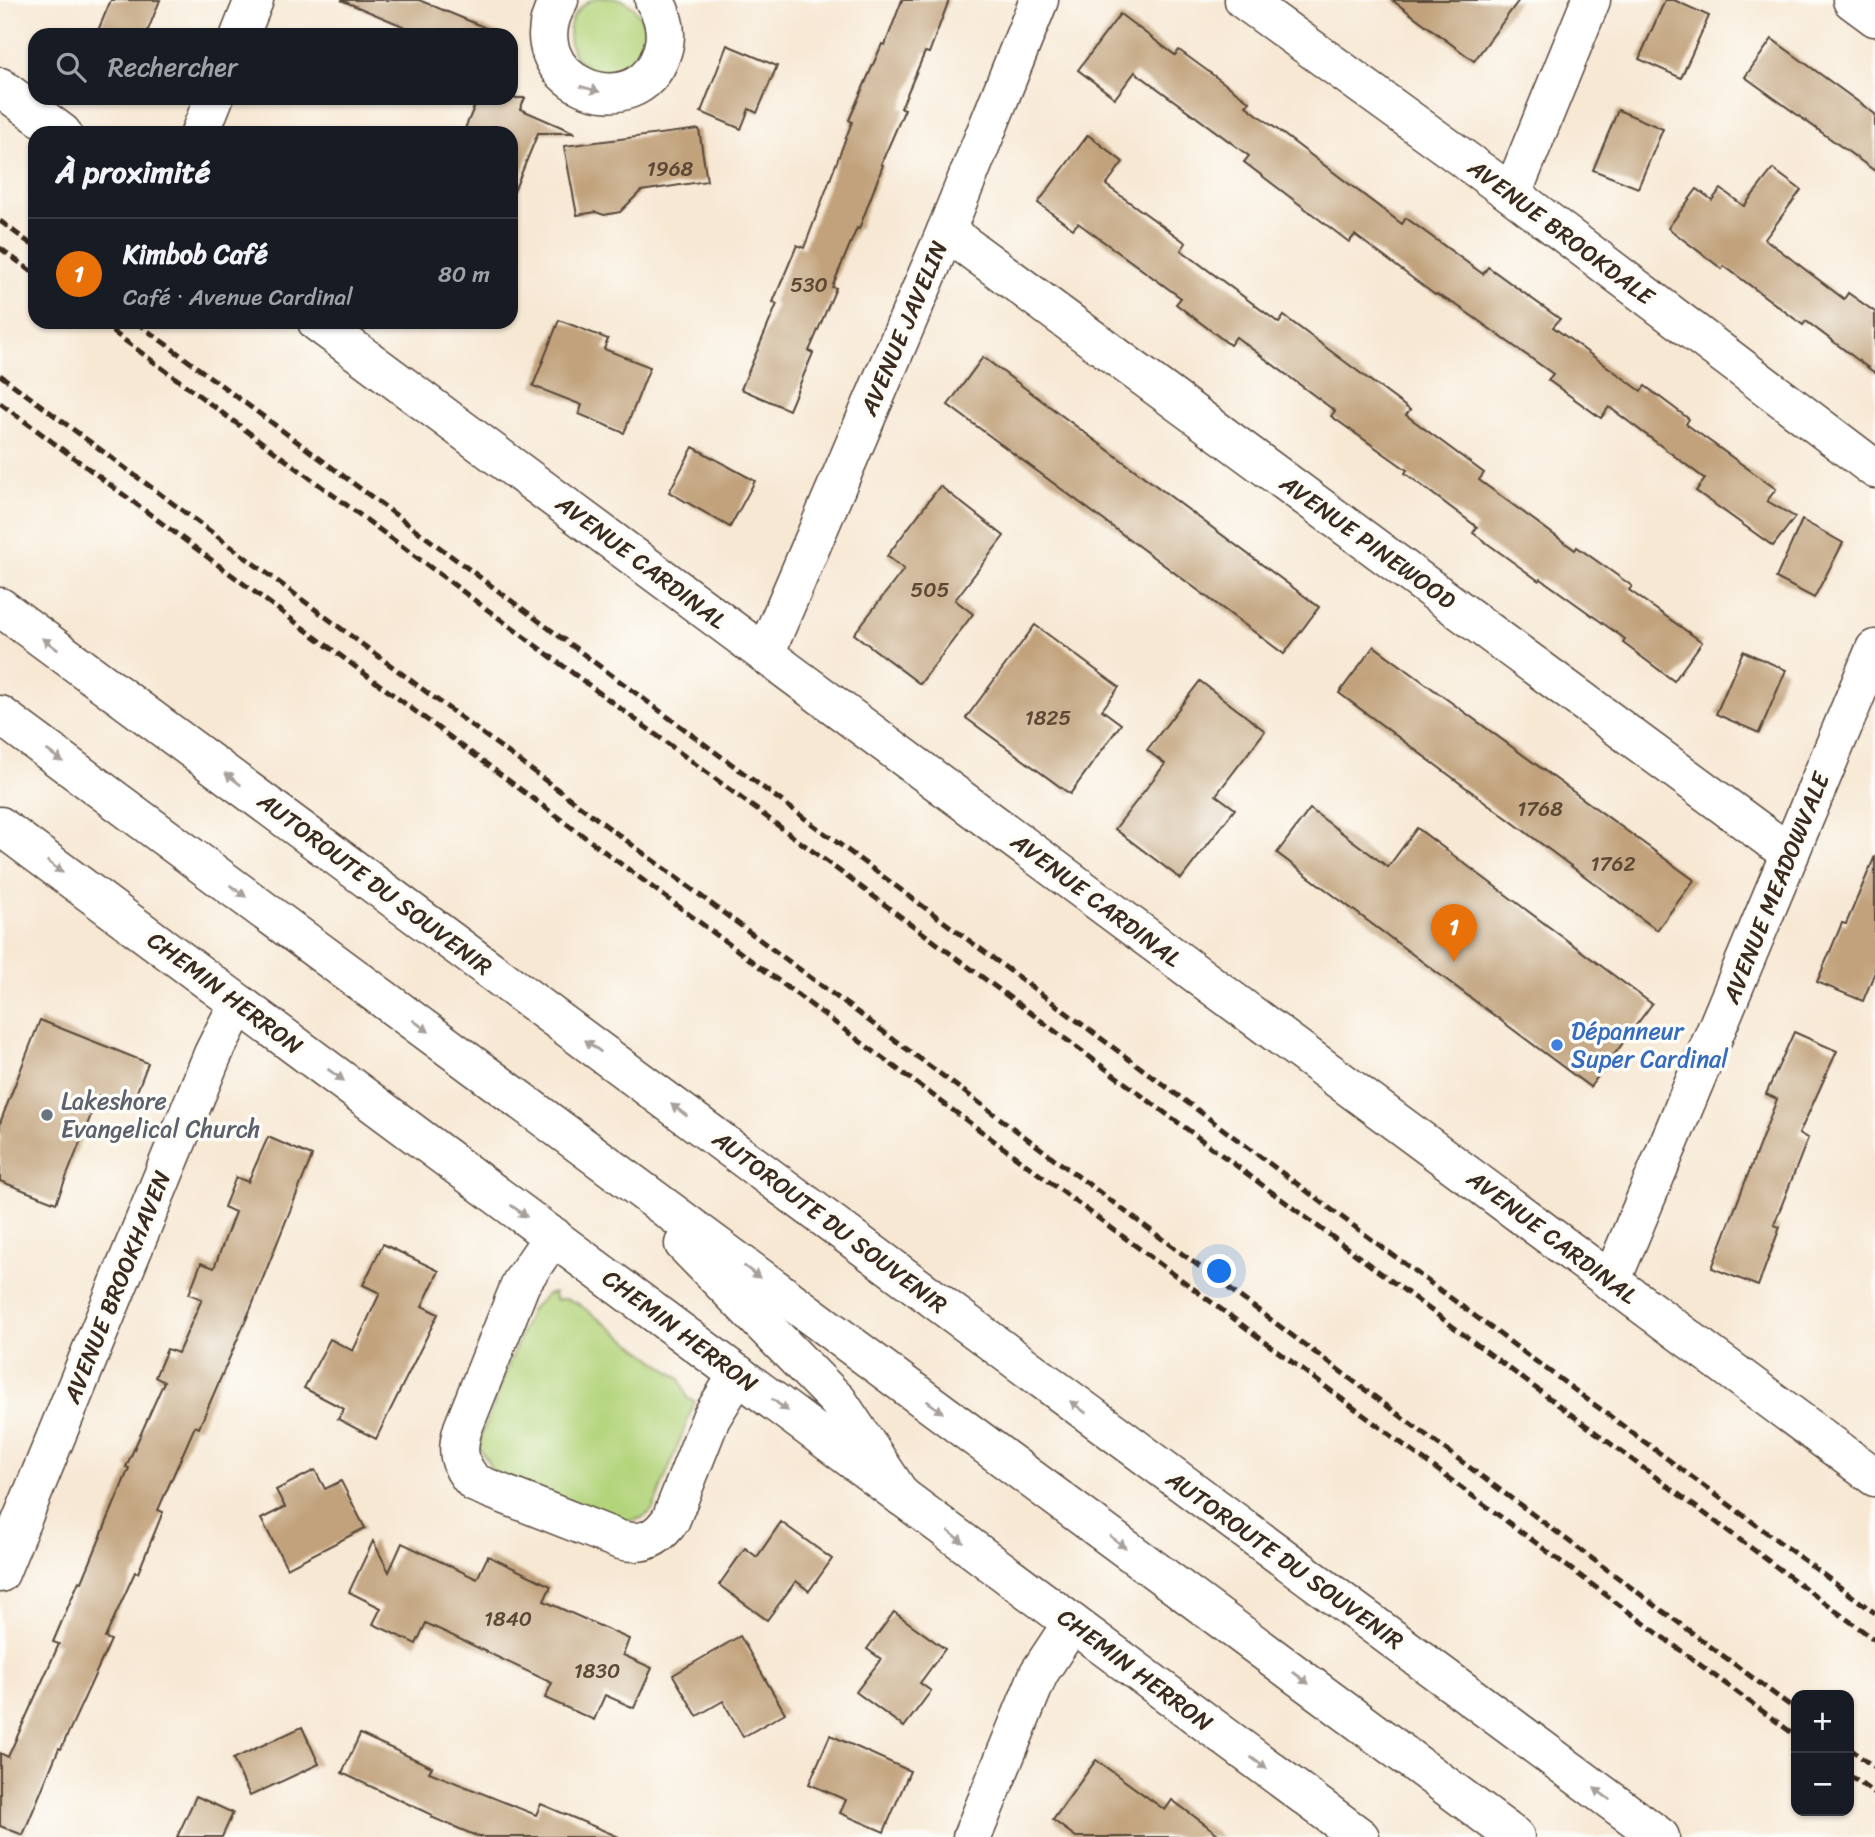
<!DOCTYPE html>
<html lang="fr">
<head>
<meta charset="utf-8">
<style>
	:root { --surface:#171b24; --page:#242831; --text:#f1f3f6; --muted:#9ea1a6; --line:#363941; --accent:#d1495b }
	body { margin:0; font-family:Sriracha,sans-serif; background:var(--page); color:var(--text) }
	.controls { position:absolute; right:21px; bottom:21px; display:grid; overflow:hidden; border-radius:14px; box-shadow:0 2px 5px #0004 }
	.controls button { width:63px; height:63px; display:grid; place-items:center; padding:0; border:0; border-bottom:2px solid var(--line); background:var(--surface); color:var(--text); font:35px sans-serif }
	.you { position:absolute; left:1220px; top:1272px; width:24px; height:24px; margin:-18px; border:5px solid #fff; border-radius:50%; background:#1a73e8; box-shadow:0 0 0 10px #1a73e833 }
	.badge { display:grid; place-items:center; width:46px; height:46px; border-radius:50%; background:var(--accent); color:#fff; font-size:23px; font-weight:700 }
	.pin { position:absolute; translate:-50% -58px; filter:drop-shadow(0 2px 4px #0008) }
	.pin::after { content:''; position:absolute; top:37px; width:24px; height:21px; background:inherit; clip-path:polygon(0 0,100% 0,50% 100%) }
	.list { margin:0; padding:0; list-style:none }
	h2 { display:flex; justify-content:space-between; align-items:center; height:91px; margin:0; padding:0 28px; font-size:30px }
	h2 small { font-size:23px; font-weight:400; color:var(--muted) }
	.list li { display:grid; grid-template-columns:46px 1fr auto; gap:21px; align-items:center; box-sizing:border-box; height:112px; padding:0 28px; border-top:2px solid var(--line) }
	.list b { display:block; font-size:26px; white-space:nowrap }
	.list p { margin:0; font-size:23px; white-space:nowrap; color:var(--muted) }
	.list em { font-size:23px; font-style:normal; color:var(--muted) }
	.icon { flex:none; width:38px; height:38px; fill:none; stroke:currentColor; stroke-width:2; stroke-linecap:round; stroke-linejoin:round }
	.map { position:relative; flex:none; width:1875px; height:1837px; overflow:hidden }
	.search { position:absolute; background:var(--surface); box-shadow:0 2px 5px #0004; left:28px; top:28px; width:490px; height:77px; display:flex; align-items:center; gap:18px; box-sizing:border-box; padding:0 24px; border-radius:21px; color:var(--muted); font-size:26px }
	.panel { position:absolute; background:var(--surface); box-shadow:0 2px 5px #0004; left:28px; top:126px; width:490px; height:203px; border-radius:21px }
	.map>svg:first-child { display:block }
	.green { fill:#b4d47b; stroke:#787f4c; stroke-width:2 }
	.building { fill:#c1a27b }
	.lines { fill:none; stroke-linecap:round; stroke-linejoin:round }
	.minor-casing { stroke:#574639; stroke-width:41 }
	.major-casing { stroke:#574639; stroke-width:41 }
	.highway-casing { stroke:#574639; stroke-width:41 }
	.minor { stroke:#fff; stroke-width:38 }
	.major { stroke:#fff; stroke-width:38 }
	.highway { stroke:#fff; stroke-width:38 }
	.rail { stroke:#3b2a1e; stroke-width:5; stroke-dasharray:10 5; stroke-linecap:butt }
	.oneway { fill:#a79f9a }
	.shop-dot { fill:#3f7fe0; stroke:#fdfcf7; stroke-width:2.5 }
	.worship-dot { fill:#6b7280; stroke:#fdfcf7; stroke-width:2.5 }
	.labels { text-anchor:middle; stroke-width:7; stroke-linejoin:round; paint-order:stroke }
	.number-label { font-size:21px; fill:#5c4835 }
	.street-label { font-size:24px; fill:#3b2a1e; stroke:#fdfcf7 }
	.shop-label { font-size:24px; fill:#366cbe; stroke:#fdfcf7; text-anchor:start }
	.worship-label { font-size:24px; fill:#5b616d; stroke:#fdfcf7; text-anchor:start }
</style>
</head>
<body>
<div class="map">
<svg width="1875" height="1837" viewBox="0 0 1875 1837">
	<rect width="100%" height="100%" fill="#fdfcf7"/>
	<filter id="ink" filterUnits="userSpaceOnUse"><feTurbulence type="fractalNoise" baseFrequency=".0143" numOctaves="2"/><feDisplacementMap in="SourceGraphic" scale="14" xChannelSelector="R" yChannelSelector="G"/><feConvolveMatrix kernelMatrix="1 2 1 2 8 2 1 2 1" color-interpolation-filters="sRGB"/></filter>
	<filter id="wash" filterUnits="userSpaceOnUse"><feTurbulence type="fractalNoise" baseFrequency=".00686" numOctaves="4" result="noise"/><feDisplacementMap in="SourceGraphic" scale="28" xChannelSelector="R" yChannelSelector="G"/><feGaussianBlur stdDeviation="1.57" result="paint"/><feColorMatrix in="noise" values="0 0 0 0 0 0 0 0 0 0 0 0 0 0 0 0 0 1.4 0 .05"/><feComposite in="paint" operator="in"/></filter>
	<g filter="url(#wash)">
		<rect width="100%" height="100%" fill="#f7e8d4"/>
		<!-- green -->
		<g class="green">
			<circle cx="607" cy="35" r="38"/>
			<path d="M554,1293L555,1300L566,1299L577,1303L680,1379L688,1399L695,1401L653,1509C643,1520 634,1521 620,1522L493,1471L480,1449L481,1437L530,1311L546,1295Z"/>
		</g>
		<g id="blocks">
			<!-- building -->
			<g class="building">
				<path d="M111,0H160L146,35H96Z"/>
				<path d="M341,0H419L503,35H424Z"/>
				<path d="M902,0H949L929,53L925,52L901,108L905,109L881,164L883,165L859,229L857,228L832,287L836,288L809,351L813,353L789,410L741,389L777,304L773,302L797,245L804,248L852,122L849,120L882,44L885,45Z"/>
				<path d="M1392,0H1519L1474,61Z"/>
				<path d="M1665,0H1674L1709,16L1681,78L1639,59Z"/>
				<path d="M1120,14L1175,55L1179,50L1250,102L1246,106L1402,224L1406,218L1483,274L1488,267L1560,319L1553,327L1641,391L1645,386L1689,419L1686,424L1776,489L1767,501L1795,517L1773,546L1696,491L1705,479L1609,407L1601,418L1548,380L1553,374L1458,306L1436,294L1435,295L1355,235L1349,242L1244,162L1249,156L1135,72L1115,98L1078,70Z"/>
				<path d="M1772,39L1875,114V171L1745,77Z"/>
				<path d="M727,45L777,66L757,113L749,109L741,129L701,112Z"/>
				<path d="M478,98H525L520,109L575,133H538L512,196L511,133H463Z"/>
				<path d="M1618,110L1663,129L1638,188L1593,170Z"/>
				<path d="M699,129L707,181L641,191L620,212L604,215L596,212L577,215L564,146Z"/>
				<path d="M1088,135L1123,162L1106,185L1186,243L1181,250L1279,323L1284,316L1340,358L1410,410L1406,415L1484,473L1479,480L1575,550L1577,547L1632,586L1629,590L1702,642L1674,681L1623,643L1625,639L1541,579L1539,581L1473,533L1477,527L1405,473L1407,470L1331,416L1335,411L1236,337L1230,345L1176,304L1181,298L1078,223L1073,229L1038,203Z"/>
				<path d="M1773,169L1801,190L1765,239L1844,299L1848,293L1875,312V373L1806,321L1803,325L1724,266L1722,269L1668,228L1697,189L1712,200L1721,189L1744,206Z"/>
				<path d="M559,320L608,339L604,349L650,367L624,433L579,414L582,405L533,386Z"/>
				<path d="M983,357L1319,607L1284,654L948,405Z"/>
				<path d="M693,447L755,481L730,527L669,492Z"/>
				<path d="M940,486L1004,536L955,600L973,614L920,684L854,634L904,569L887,556Z"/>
				<path d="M1802,520L1843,543L1814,598L1776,578Z"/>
				<path d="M1035,625L1119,687L1102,710L1121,724L1070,794L966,718Z"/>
				<path d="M1374,646L1694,880L1657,930L1339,693Z"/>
				<path d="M1743,651L1786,670L1759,733L1716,714Z"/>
				<path d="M1200,681L1265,731L1216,795L1235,809L1181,879L1115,829L1165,764L1147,750Z"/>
				<path d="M1310,809L1388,867L1417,828L1652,1004L1590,1087L1277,853Z"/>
				<path d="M1875,856V972L1863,1001L1817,982L1842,923L1846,924Z"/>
				<path d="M40,1020L148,1063L131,1107L99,1095L56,1203L0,1181V1123Z"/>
				<path d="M1794,1032L1837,1051L1799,1134L1808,1138L1774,1225L1780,1227L1758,1286L1712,1268L1777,1099L1766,1094Z"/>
				<path d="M268,1137L312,1156L251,1308L199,1428L195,1426L158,1510L163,1512L138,1573L135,1572L105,1638L111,1640L61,1749L59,1748L23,1835L0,1826V1753L8,1757L59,1644L53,1642L79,1581L82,1582L129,1468L126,1467L164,1382L155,1377L167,1349L178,1353L202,1299L189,1294L201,1263L214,1268L235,1212L224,1207L236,1177L248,1182Z"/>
				<path d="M383,1244L439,1271L422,1306L438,1314L376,1439L338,1419L344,1409L304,1388L330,1339L353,1351L380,1293L363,1285Z"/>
				<path d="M315,1470L325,1489L341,1481L365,1528L287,1568L261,1519L285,1507L276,1490Z"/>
				<path d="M781,1522L832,1559L809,1591L796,1581L767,1620L719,1585L745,1548L757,1557Z"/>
				<path d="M373,1541L389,1572L402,1543L477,1579L488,1556L551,1586L544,1601L629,1639L623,1655L652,1668L634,1708L605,1695L594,1720L545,1698L552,1683L426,1623L416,1644L373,1624L381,1608L349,1592Z"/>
				<path d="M894,1612L945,1649L920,1683L931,1691L904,1727L856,1692L881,1659L867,1649Z"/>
				<path d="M740,1636L785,1713L743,1737L723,1701L697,1716L673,1675Z"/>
				<path d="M302,1727L319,1764L250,1796L233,1759Z"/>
				<path d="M360,1734L432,1767L429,1772L536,1815L541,1804L619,1837H479L431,1817L432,1815L342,1773Z"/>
				<path d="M830,1735L910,1771L884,1832L840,1813L846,1800L809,1784Z"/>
				<path d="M1096,1760L1165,1810L1172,1800L1222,1837H1076L1053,1820Z"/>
				<path d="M196,1796L233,1813L222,1837H177Z"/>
			</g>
		</g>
	</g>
	<g filter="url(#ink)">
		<use href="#blocks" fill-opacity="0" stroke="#574639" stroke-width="2"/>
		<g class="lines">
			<defs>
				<g id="minor">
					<path d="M559,0C511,80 637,133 662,52C668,34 664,16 654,0"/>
					<path d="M1244,0L1512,194L1875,469"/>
					<path d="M1852,0L1875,17"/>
					<path d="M240,35L254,0"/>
					<path d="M200,133L214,98"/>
					<path d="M1512,194L1591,0"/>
					<path d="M946,231L1790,854"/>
					<path d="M765,654L946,231L1039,0"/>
					<path d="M553,1236L521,1283L463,1428C456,1450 458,1466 475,1483L620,1540C643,1546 658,1539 671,1519L711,1418L738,1374"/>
					<path d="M1611,1282L1875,649"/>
					<path d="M0,1573L213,1054L229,1022L242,1006"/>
					<path d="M972,1837L1039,1673L1072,1623"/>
				</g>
				<g id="major">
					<path d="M0,87L62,133"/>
					<path d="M317,322L1875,1477"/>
					<path d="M0,826L1360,1837"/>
				</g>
				<g id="highway">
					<path d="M0,607L1660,1837"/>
					<path d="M0,715L1515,1837"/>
					<path d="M684,1244L838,1401L902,1497"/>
				</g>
			</defs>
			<!-- minor casing -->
			<use href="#minor" class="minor-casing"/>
			<!-- major casing -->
			<use href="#major" class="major-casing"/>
			<!-- highway casing -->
			<use href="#highway" class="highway-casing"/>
			<!-- minor -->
			<use href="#minor" class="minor"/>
			<!-- major -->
			<use href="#major" class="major"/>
			<!-- highway -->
			<use href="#highway" class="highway"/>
			<!-- rail -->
			<g class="rail">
				<path d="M0,221L35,247"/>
				<path d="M0,248L35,274"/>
				<path d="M100,322L1875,1640"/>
				<path d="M136,322L1875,1613"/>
				<path d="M0,375L1796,1710"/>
				<path d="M0,403L1796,1736"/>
				<path d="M1849,1748L1875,1768"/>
				<path d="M1849,1775L1875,1794"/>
			</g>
		</g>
		<!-- one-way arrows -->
		<defs><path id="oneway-solid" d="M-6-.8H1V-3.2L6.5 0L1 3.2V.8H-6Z" transform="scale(1.75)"/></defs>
		<g class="oneway">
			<use href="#oneway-solid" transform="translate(590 89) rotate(16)"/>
			<use href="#oneway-solid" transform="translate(50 644) rotate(-143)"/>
			<use href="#oneway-solid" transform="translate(55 756) rotate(36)"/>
			<use href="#oneway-solid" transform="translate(233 779) rotate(-143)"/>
			<use href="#oneway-solid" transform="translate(55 867) rotate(37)"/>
			<use href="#oneway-solid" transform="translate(238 891) rotate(36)"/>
			<use href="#oneway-solid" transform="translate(421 1026) rotate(36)"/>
			<use href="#oneway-solid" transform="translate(593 1046) rotate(-143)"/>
			<use href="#oneway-solid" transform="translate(336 1075) rotate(36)"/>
			<use href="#oneway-solid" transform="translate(679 1110) rotate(-143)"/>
			<use href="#oneway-solid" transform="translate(519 1211) rotate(36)"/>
			<use href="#oneway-solid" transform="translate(752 1272) rotate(37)"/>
			<use href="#oneway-solid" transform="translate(780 1405) rotate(37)"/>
			<use href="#oneway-solid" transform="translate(935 1407) rotate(37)"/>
			<use href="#oneway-solid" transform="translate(1078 1407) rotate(-143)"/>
			<use href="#oneway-solid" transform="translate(956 1537) rotate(37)"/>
			<use href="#oneway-solid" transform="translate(1118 1542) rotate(37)"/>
			<use href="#oneway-solid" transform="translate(1301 1678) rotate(37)"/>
			<use href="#oneway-solid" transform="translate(1259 1763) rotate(36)"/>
			<use href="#oneway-solid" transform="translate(1602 1794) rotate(-144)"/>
		</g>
	</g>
	<!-- markers -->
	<circle class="shop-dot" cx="1557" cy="1045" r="7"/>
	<circle class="worship-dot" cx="47" cy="1115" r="7"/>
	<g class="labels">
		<!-- number labels -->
		<g class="number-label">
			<text x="670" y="176">1968</text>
			<text x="809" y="292">530</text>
			<text x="930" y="597">505</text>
			<text x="1048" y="725">1825</text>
			<text x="1540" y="816">1768</text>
			<text x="1613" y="871">1762</text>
			<text x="508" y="1626">1840</text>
			<text x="597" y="1678">1830</text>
		</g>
		<!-- street labels -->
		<g class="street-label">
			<text transform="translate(1561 232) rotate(37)" y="8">AVENUE BROOKDALE</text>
			<text transform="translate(904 328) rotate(-67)" y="8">AVENUE JAVELIN</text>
			<text transform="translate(1368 542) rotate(36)" y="8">AVENUE PINEWOOD</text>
			<text transform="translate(641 562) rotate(37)" y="8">AVENUE CARDINAL</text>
			<text transform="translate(375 884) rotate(37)" y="8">AUTOROUTE DU SOUVENIR</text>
			<text transform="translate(1776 888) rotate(-68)" y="8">AVENUE MEADOWVALE</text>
			<text transform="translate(1096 900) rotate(37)" y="8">AVENUE CARDINAL</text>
			<text transform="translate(225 993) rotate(37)" y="8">CHEMIN HERRON</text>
			<text transform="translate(830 1222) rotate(37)" y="8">AUTOROUTE DU SOUVENIR</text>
			<text transform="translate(1552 1237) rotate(37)" y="8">AVENUE CARDINAL</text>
			<text transform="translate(117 1287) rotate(-68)" y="8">AVENUE BROOKHAVEN</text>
			<text transform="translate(680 1331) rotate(37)" y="8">CHEMIN HERRON</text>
			<text transform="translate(1285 1560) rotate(36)" y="8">AUTOROUTE DU SOUVENIR</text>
			<text transform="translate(1135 1670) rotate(37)" y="8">CHEMIN HERRON</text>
		</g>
		<!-- shop labels -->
		<g class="shop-label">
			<text x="1571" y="1039">Dépanneur<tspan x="1571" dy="28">Super Cardinal</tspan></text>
		</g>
		<!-- worship labels -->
		<g class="worship-label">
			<text x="61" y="1109">Lakeshore<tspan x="61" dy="28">Evangelical Church</tspan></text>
		</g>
	</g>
</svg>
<div class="controls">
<button>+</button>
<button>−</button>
</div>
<div class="you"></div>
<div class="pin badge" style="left:1454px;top:962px;background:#e8710a">1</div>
<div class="search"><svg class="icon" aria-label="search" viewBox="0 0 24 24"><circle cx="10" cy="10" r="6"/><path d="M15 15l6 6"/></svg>Rechercher</div>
<section class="panel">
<h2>À proximité<small></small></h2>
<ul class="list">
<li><span class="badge" style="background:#e8710a">1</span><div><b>Kimbob Café</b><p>Café · Avenue Cardinal</p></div><em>80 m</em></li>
</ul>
</section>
</div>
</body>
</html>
